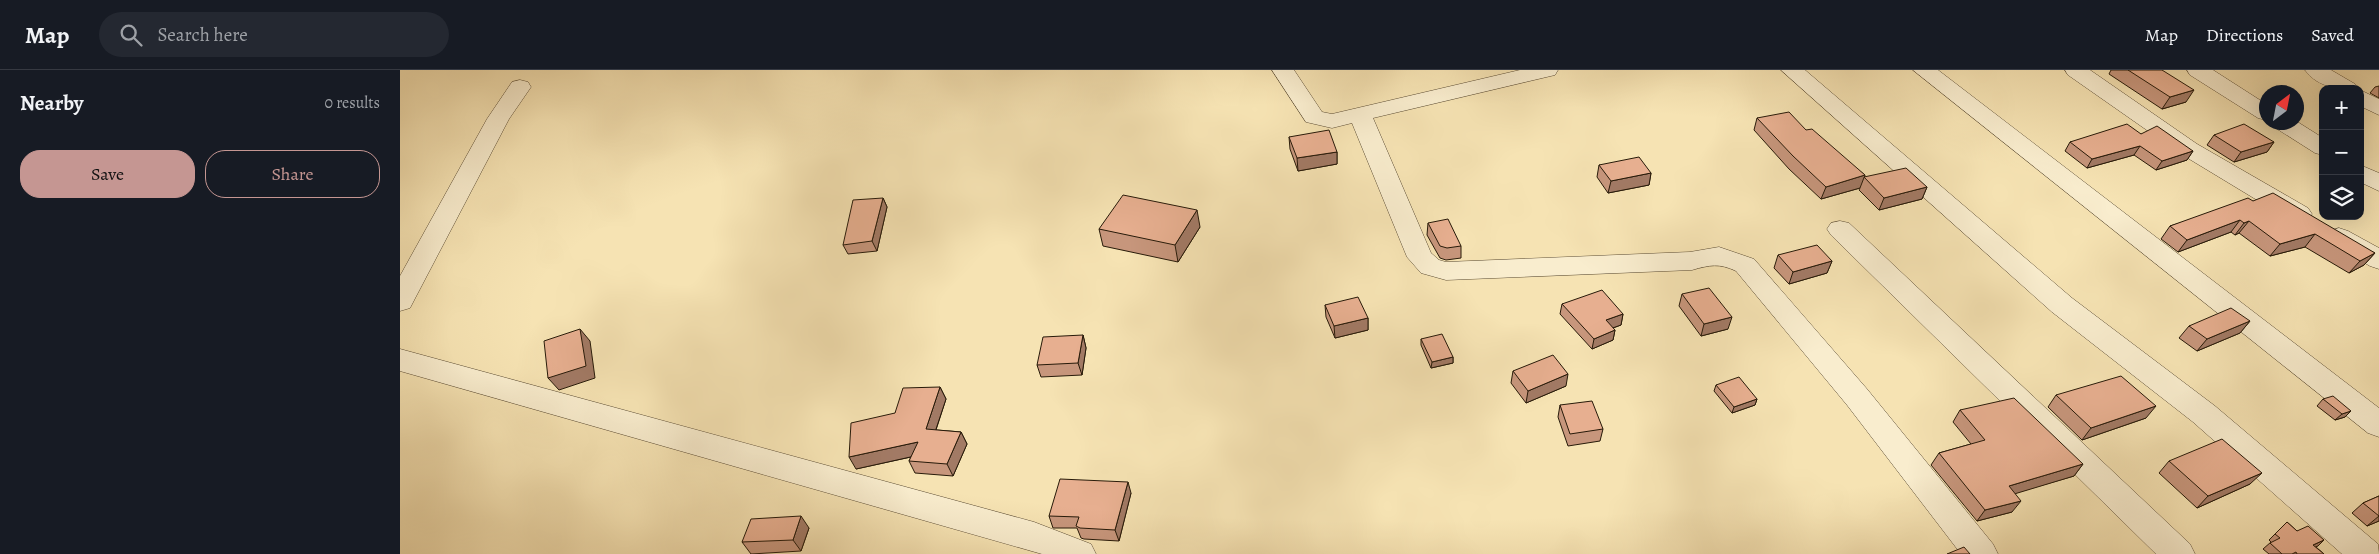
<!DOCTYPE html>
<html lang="en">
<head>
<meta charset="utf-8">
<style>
	:root { --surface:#171b24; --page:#242831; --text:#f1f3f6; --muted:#9ea1a6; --line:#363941; --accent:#c59692 }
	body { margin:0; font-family:Alegreya,serif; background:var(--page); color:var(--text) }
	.controls { position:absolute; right:15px; top:15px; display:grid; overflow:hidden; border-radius:10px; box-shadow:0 5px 20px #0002 }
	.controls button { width:45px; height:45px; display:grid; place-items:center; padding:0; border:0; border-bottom:1px solid var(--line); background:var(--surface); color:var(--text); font:25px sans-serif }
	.compass { position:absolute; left:1859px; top:15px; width:45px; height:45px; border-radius:50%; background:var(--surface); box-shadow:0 5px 20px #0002; rotate:32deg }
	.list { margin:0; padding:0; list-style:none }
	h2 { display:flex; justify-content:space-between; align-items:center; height:65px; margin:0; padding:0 20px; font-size:21px }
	h2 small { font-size:16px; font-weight:400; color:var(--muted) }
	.actions { display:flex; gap:10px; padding:15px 20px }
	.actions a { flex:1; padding:11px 0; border:1px solid var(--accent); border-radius:20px; text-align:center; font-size:18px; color:var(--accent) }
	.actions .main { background:var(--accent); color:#111 }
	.icon { flex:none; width:28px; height:28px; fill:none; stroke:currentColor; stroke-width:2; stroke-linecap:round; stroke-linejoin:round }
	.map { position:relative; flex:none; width:1979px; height:484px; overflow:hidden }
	header { display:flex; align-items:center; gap:30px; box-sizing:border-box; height:70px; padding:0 25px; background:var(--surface); border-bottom:1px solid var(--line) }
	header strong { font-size:24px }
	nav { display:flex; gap:28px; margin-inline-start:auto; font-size:18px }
	.search { width:350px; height:45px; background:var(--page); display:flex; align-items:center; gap:12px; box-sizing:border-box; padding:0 18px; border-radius:28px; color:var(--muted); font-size:19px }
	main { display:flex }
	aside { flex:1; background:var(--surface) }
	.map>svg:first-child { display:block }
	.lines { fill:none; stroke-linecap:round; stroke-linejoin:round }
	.minor-casing { stroke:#5b4c34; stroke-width:1 }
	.minor { fill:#f9edce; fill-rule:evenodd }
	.wall { fill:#c7967c; stroke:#271a09 }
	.shaded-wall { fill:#a27a65; stroke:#271a09 }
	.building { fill:#e7af90; stroke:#271a09 }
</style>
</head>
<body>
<header>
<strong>Map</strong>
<div class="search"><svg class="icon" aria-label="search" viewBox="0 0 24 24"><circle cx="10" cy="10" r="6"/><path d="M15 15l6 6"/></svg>Search here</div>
<nav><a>Map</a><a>Directions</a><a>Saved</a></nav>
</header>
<main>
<aside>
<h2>Nearby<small>0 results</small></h2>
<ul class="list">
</ul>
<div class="actions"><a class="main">Save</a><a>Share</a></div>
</aside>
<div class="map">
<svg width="1979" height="484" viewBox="0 0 1979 484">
	<rect width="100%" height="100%" fill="#f6e3b3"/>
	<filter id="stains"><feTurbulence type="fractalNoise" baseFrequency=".004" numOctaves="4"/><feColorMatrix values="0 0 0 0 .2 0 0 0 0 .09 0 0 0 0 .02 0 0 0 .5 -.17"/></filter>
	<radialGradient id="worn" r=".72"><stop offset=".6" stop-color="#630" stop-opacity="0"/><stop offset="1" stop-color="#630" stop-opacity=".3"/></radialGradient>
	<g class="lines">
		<defs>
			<g id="minor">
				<path d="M872,0H894L922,42L932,44L1120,0H1158L1155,5L973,48L1031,183L1039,190L1046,192L1290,182L1319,177L1354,189L1467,319L1593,474L1598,484H1561L1447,335L1336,201C1319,193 1310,195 1292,200L1046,210L1021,203L1007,187L952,53L932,58L906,52Z"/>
				<path d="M1381,0H1405L1672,228L1815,336L1978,474L1979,484H1942L1793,352L1652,242Z"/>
				<path d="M1513,0H1538L1979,338V367L1968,363Z"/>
				<path d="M1665,0H1690L1797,74L1908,138L1912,144L1908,150L1899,152L1890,150L1781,84L1668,5Z"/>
				<path d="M1787,0H1813L1866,34V50L1858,48L1790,5Z"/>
				<path d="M1905,0H1931L1955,14L1958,19C1938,19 1918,18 1905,0Z"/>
				<path d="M120,10L128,12L131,17L109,49L10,238L0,241V206L87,49L112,12Z"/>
				<path d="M1960,20L1979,29V45L1960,36Z"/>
				<path d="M1896,51L1923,68V85L1915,83L1874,57L1871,52Z"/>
				<path d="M1960,95L1979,103V121L1960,112Z"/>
				<path d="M1440,151L1449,153L1790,474L1795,484H1756L1431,165L1427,159L1431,153Z"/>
				<path d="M1939,158L1948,161L1979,178V199L1970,196L1930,173L1926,167L1930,161Z"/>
				<path d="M0,279L634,452L691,474L696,484H642L0,301Z"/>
			</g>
		</defs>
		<!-- minor casing -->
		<use href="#minor" class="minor-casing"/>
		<!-- minor -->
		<use href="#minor" class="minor"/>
	</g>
	<!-- wall -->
	<g class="wall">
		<path d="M1711,0H1762L1786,32L1762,39L1709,4Z"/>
		<path d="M1979,16V28L1970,23L1975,17Z"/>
		<path d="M1357,48L1406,60L1465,105L1464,107L1527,117L1522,129L1479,140L1459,120L1460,118L1421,129L1389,99L1354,60Z"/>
		<path d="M1741,64L1793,81L1787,90L1756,100L1734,85L1687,98L1665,81L1670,72Z"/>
		<path d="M1814,65L1874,72L1867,82L1834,92L1807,75Z"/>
		<path d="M889,67L937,82V94L898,101L890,79Z"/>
		<path d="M1199,95L1251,103L1249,115L1208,123L1197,107Z"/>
		<path d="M483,128L487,137L477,181L448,184L443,175Z"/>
		<path d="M1853,131L1975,183L1964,195L1949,203L1905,177L1870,186L1839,163L1835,165L1831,162L1778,182L1761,169L1770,156Z"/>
		<path d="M1028,153L1061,176V188L1046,190L1040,188L1027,165Z"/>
		<path d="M800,157L778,192L703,176L699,159Z"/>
		<path d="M1378,185L1432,191L1427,203L1389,214L1374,198Z"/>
		<path d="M1282,224L1328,259L1301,266L1279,236Z"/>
		<path d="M1162,234L1223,244L1221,255L1213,258L1215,260L1213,270L1192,279L1160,244Z"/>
		<path d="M925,235L968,248V260L935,268L926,247Z"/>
		<path d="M1850,251L1840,263L1797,281L1779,268L1789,256Z"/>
		<path d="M683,265L686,278L682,305L641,307L637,295Z"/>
		<path d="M1021,269L1053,287V293L1031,298L1021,275Z"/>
		<path d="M1113,301L1166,316L1126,333L1111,313Z"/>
		<path d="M1316,315L1357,329L1355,335L1332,343L1314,321Z"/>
		<path d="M540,317L546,329L536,360L561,362L567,374L553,406L515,403L509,391L511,387L456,399L495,343Z"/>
		<path d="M1656,325L1746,348L1682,370L1648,337Z"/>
		<path d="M1923,329L1951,341L1945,347L1935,350L1917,336Z"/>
		<path d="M1160,335L1203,359L1200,371L1168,376L1158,347Z"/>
		<path d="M1560,340L1683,394L1674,406L1615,423L1612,442L1577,451L1531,395L1539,383L1571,374L1553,352Z"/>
		<path d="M1769,391L1850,414L1797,438L1759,403Z"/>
		<path d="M731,423L719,471L684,469L681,468L677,458H653L649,446Z"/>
		<path d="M1979,426V451L1967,456L1952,443L1963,433Z"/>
		<path d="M1887,452L1897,461L1924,470L1916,477L1924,484H1869L1863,479L1871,472L1869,470Z"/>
		<path d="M409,458L401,481L351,484L342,472Z"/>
	</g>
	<!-- shaded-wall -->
	<g class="shaded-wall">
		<path d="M1794,20L1786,32L1762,39L1770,27Z"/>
		<path d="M1874,72L1867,82L1834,92L1841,82Z"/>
		<path d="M1740,76L1734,85L1687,98L1692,89Z"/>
		<path d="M1793,81L1787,90L1756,100L1762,91Z"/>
		<path d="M937,82V94L898,101L897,88Z"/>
		<path d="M1251,103L1249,115L1208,123L1211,111Z"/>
		<path d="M1465,105L1460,118L1421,129L1426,117Z"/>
		<path d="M1527,117L1522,129L1479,140L1484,128Z"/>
		<path d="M483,128L487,137L477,181L472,171Z"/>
		<path d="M797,140L800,157L778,192L775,175Z"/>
		<path d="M1840,150L1831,162L1778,182L1787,170Z"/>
		<path d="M1849,151L1839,163L1835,165L1844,153Z"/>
		<path d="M1915,164L1905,177L1870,186L1880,174Z"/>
		<path d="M1975,183L1964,195L1949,203L1960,191Z"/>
		<path d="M1432,191L1427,203L1389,214L1393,202Z"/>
		<path d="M1223,244L1221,255L1204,261L1206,250Z"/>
		<path d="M1332,247L1328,259L1301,266L1304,254Z"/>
		<path d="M968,248V260L935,268L934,256Z"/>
		<path d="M1850,251L1840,263L1797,281L1807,269Z"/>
		<path d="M180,259L190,271L195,308L159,320L148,308Z"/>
		<path d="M1215,260L1213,270L1192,279L1194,269Z"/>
		<path d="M683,265L686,278L682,305L678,293Z"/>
		<path d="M1053,287V293L1031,298L1032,292Z"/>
		<path d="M1168,304L1166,316L1126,333L1128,321Z"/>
		<path d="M540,317L546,329L532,371L526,359Z"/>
		<path d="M1357,329L1355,335L1332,343L1334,337Z"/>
		<path d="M1756,336L1746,348L1682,370L1691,358Z"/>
		<path d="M1951,341L1945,347L1935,350L1942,344Z"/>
		<path d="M561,362L567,374L553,406L547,394Z"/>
		<path d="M518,372L524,384L456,399L449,387Z"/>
		<path d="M1683,394L1674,406L1601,428L1609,416Z"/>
		<path d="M1862,403L1850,414L1797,438L1808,426Z"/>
		<path d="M728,412L731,423L719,471L715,460Z"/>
		<path d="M1621,431L1612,442L1577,451L1585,440Z"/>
		<path d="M401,446L409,458L401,481L393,470Z"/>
		<path d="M1979,446V451L1967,456Z"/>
		<path d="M1924,470L1918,476L1906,481L1913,475Z"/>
	</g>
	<!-- building -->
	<g class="building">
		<path d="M1728,0H1762L1794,20L1770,27Z"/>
		<path d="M1389,42L1406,60L1412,59L1465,105L1426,117L1393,86L1357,48Z"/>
		<path d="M1727,54L1741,64L1757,56L1793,81L1762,91L1740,76L1692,89L1670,72Z"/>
		<path d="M1844,54L1874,72L1841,82L1814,65Z"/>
		<path d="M929,60L937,82L897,88L889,67Z"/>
		<path d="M1239,87L1251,103L1211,111L1199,95Z"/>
		<path d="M1506,98L1527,117L1484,128L1464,107Z"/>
		<path d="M1873,123L1975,183L1960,191L1915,164L1880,174L1849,151L1844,153L1840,150L1787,170L1770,156L1848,128L1853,131Z"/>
		<path d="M723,125L797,140L775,175L699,159Z"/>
		<path d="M483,128L472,171L443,175L453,130Z"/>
		<path d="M1048,149L1061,176L1047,178L1040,176L1028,153Z"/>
		<path d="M1417,175L1432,191L1393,202L1378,185Z"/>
		<path d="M1309,218L1332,247L1304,254L1282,224Z"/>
		<path d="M1202,220L1223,244L1206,250L1215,260L1194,269L1162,234Z"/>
		<path d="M958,227L968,248L934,256L925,235Z"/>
		<path d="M1831,238L1850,251L1807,269L1789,256Z"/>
		<path d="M180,259L186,296L148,308L144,271Z"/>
		<path d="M1042,264L1053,287L1032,292L1021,269Z"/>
		<path d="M683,265L678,293L637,295L643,267Z"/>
		<path d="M1153,285L1168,304L1128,321L1113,301Z"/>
		<path d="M1721,306L1756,336L1691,358L1656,325Z"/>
		<path d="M1339,307L1357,329L1334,337L1316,315Z"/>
		<path d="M540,317L526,359L561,362L547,394L509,391L518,372L449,387L451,353L495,343L503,318Z"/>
		<path d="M1933,326L1951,341L1942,344L1923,329Z"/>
		<path d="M1614,328L1683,394L1609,416L1621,431L1585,440L1539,383L1585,370L1560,340Z"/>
		<path d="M1192,331L1203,359L1170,364L1160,335Z"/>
		<path d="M1822,369L1862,403L1808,426L1769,391Z"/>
		<path d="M660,409L728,412L715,460L680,458L676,456L679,447L649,446Z"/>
		<path d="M1979,426V446L1963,433Z"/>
		<path d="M401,446L393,470L342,472L351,449Z"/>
		<path d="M1887,452L1897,461L1908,456L1924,470L1913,475L1924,484H1897L1896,482L1892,484H1882L1870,473L1880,468L1875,464Z"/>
		<path d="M1564,477L1570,484H1547Z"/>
	</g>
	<rect width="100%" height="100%" filter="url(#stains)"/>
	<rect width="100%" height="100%" fill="url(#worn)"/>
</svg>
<div class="controls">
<button>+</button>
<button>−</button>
<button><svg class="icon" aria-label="layers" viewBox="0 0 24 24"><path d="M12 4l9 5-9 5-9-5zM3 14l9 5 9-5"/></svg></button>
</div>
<svg class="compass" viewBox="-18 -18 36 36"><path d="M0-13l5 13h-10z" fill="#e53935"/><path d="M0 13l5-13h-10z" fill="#9ea1a6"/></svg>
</div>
</main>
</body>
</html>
